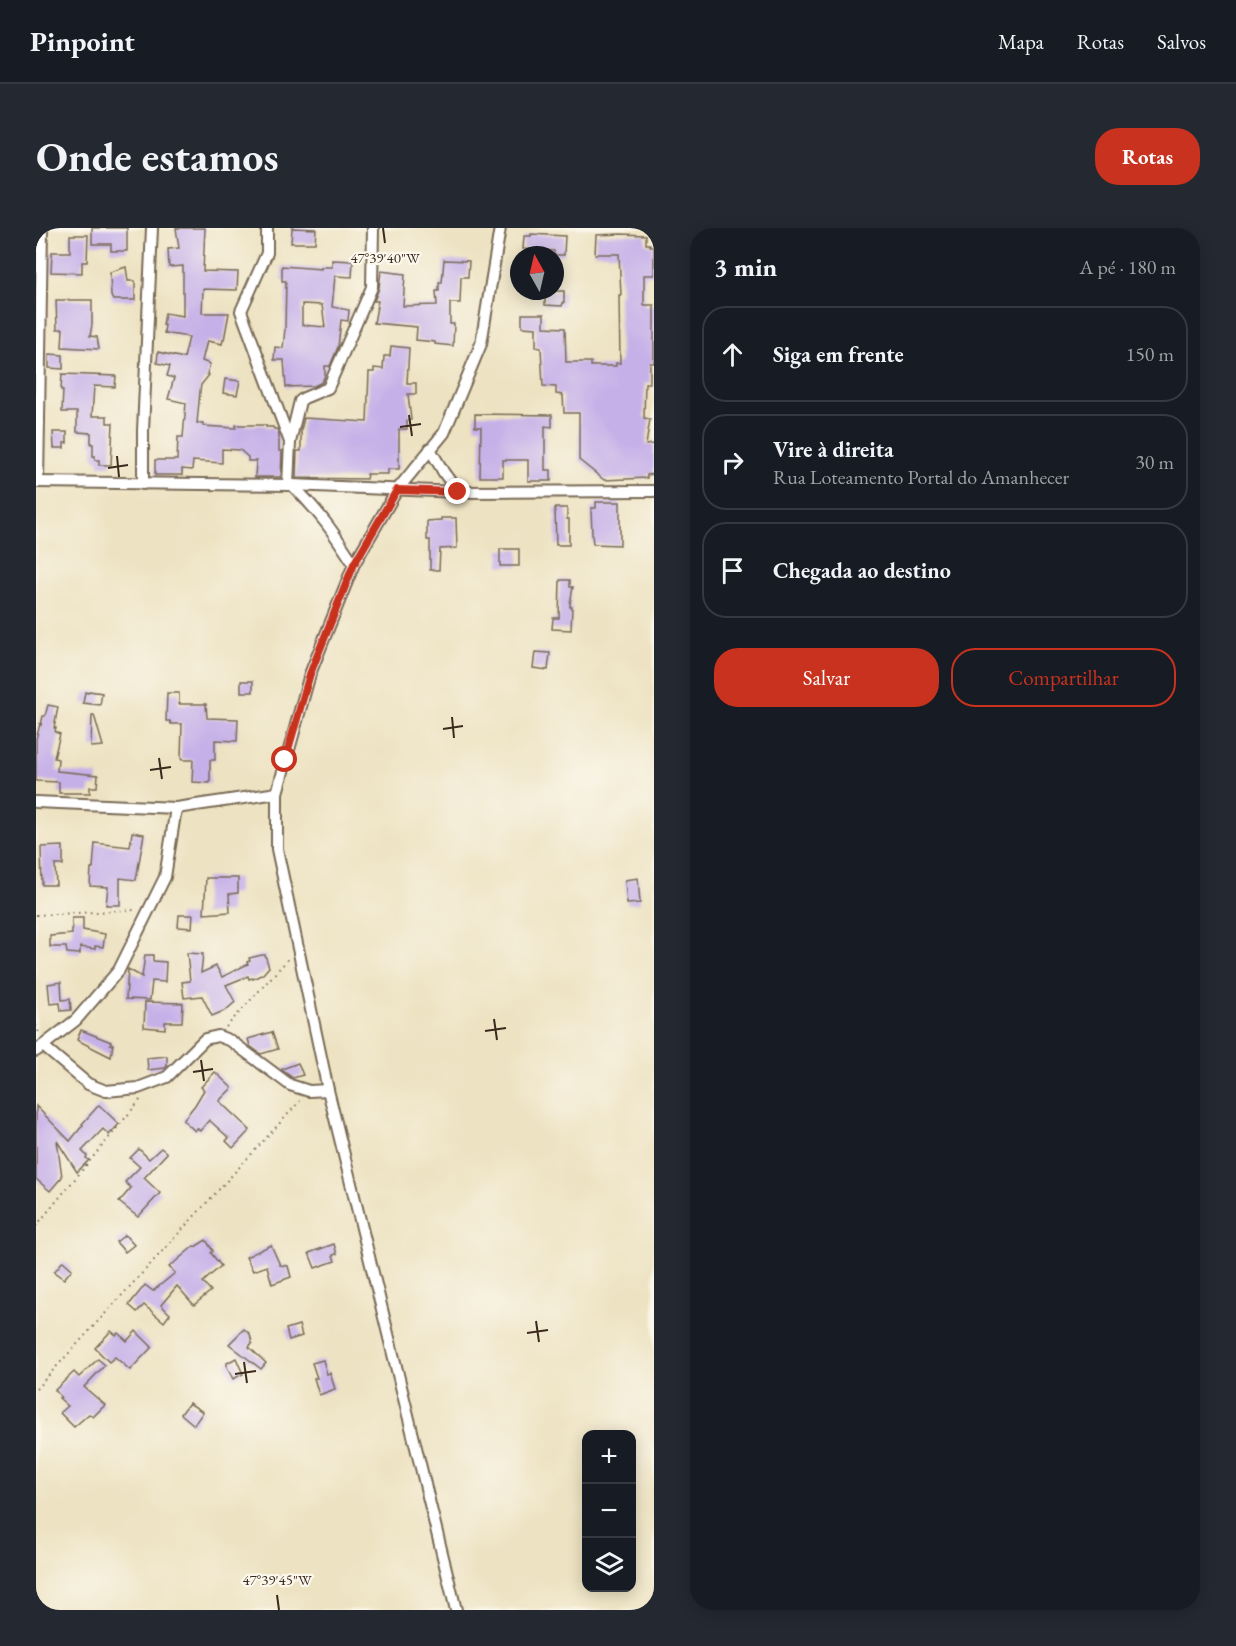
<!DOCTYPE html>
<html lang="pt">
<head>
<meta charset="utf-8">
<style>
	:root { --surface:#171b24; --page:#242831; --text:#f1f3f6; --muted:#9ea1a6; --line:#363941; --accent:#c8321e }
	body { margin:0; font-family:"EB Garamond",serif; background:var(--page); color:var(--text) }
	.controls { position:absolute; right:18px; bottom:18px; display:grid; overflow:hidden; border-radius:12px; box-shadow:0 3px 15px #0003 }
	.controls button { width:54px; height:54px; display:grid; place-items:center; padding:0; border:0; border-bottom:2px solid var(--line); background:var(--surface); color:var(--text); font:30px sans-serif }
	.compass { position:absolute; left:474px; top:18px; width:54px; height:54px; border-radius:50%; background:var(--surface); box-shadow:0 3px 15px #0003; rotate:352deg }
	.stop { position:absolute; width:18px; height:18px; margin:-14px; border:4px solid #c8321e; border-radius:50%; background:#fff }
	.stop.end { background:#c8321e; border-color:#fff; box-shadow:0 2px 6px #0008 }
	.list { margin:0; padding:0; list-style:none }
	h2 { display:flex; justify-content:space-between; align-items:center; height:78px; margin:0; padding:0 24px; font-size:26px }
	h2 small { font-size:20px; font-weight:400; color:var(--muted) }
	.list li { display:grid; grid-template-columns:39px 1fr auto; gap:18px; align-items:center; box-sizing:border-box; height:96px; margin:0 12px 12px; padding:0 12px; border:2px solid var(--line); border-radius:24px }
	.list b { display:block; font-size:22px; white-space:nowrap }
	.list p { margin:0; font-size:20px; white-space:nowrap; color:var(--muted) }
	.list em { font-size:20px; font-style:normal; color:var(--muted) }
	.actions { display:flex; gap:12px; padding:18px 24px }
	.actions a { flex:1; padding:14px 0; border:2px solid var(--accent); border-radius:24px; text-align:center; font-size:21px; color:var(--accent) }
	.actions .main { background:var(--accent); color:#fff }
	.icon { flex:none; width:33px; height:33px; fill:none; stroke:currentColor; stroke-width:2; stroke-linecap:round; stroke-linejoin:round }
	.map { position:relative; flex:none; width:618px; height:1382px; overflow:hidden; border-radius:24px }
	header { display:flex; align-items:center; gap:36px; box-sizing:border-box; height:84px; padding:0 30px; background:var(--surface); border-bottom:2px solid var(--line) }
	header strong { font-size:28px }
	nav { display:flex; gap:33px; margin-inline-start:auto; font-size:21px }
	.intro { display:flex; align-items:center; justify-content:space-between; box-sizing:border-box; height:144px; padding:0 36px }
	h1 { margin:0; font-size:42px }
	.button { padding:15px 27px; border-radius:24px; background:var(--accent); color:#fff; font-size:21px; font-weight:700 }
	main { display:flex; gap:36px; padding:0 36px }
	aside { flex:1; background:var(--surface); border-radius:24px; box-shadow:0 3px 15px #0003 }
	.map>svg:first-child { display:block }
	.building { fill:#c6b0e8; fill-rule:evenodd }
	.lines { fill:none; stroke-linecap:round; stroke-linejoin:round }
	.minor-casing { stroke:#796a57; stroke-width:14 }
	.path { stroke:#796a57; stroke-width:2; stroke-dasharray:1.5 4.5; stroke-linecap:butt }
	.minor { stroke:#fff; stroke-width:10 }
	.route { stroke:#c8321e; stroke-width:8 }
	.ticks { fill:none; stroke:#3b2a1e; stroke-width:2 }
	.ticks-label { font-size:15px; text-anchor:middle; fill:#3b2a1e; stroke:#fbf7ec; stroke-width:4.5; stroke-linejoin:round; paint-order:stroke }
</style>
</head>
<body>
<header>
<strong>Pinpoint</strong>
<nav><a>Mapa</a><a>Rotas</a><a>Salvos</a></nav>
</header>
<div class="intro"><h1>Onde estamos</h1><a class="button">Rotas</a></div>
<main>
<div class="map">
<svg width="618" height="1382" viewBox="0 0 618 1382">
	<rect width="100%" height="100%" fill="#fbf7ec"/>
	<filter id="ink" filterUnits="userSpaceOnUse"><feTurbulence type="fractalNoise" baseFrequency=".0167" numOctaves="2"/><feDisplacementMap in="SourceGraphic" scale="12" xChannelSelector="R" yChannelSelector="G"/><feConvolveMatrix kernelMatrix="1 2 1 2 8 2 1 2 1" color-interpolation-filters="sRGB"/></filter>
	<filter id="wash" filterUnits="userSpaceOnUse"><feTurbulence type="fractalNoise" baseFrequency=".008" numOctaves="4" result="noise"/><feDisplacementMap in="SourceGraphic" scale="24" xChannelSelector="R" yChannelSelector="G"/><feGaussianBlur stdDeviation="1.35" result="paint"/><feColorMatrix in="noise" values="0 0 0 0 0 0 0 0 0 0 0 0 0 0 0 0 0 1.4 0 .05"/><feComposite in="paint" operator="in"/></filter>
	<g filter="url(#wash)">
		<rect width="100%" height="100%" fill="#ede2c1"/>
		<g id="blocks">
			<!-- building -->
			<g class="building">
				<path d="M56,0H91V23H75V16H56Z"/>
				<path d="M140,0H169L167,43L202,44L201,62L167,61L166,85H193L188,112H187L186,116L171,113L166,133L174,136L171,146L173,147L165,157L164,163L161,195H167V198L200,200V197H230V199H237L238,201H241L243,207V223H246L245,249H219L220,233H212V229L204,222L186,221V235L157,233L156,242L146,241V247H119V232H141L142,209H147L150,175L132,171L138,150L131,148L134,138L121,135L122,124L148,130L153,109L128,105L129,97H127L129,85L147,88V38L133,39L132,21L143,20Z"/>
				<path d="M256,0L280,1L279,15H255Z"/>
				<path d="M495,6L529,8L528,27H518V23L487,21L488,8H495Z"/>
				<path d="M585,6L610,7V16H614V18H618V47H608V77H618V135H614V155H609L608,190L614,191L610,217L618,216V246L611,247V250L568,252L543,232V185H528L527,167L520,166V159L507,158L505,120L500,119V100L486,99V86H508V99L529,100L530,134H555V138H580V135H584L583,67H585L583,26H559L560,7Z"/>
				<path d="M34,7H52L51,34H46V45L15,44L16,24H34Z"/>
				<path d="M296,32L317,33L316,49L299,48L296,79L313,82L312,93L305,92L302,119L294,138H289V147L286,154L278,158L250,159L248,132H238L239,119L247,120L249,101L250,53H246V38L285,41V39H296ZM266,76L286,77L289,99L266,97Z"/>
				<path d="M408,32L433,33L432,49H425L424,75H414V96H418L417,118L399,116V114L380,112L381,99L338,95L342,73H338L343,60L345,43L369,46L367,78L401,77L400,63H403V54H406Z"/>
				<path d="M90,39L92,53H99V72H77L75,68L74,44Z"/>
				<path d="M509,63H528V75H527L526,78L509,77Z"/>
				<path d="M20,72H56V97L54,108L61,109L63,121L26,119L27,101H21Z"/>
				<path d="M355,118L373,120L371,155H380V166H372L375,192L371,193V201H363V241H352V246H331L330,251L260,250L261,223H265V202L268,190L331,194L333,144H338V140L347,141L348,128H354Z"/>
				<path d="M13,126L27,127V141L13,140Z"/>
				<path d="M26,146L80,148L79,159L58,158L56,188H71V195H77L75,237H63V232H59V228H57V216H55V205L41,204V184H26L27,162H25Z"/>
				<path d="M189,151L204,153L201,167L187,165Z"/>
				<path d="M439,186L516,187V199L509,198V242H515V253H492V232H467V249H444L445,199H439Z"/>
				<path d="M17,204H31V215H28V220H18Z"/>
				<path d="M560,274H584V317L557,316L556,307L555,280H560Z"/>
				<path d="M519,280H531V291H533V317H520Z"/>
				<path d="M405,290H420L421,320L404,321L403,342H394V312H391V293L405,292Z"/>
				<rect x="464" y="321" width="19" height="17"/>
				<path d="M524,352H534V359H537L534,376V379H536L535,402L516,401L517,390H523Z"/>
				<path d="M499,424L514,425L512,442L497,440Z"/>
				<rect x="205" y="453" width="12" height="11"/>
				<path d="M53,463L66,465L64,477L47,475L49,464L52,465Z"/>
				<path d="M131,465H143V476H170L171,490L202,491L201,513L179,512V532H174V555L156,554L157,532H146L145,530L146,496H135L134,493H130Z"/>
				<path d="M12,477L22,479L18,500H20L19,504L24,506L18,530L22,531L21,543L62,547L61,559H54V565H23V554L0,553V511L4,496L5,497L7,488H9Z"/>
				<path d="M56,487H58L67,518L55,519Z"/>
				<path d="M96,604L108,606L100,652L84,650V677H70L72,659L54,658L55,640H57L59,615L94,619Z"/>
				<path d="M27,618V637H19L20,657H6L5,619Z"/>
				<path d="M170,650H202V665L193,666L194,684L168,686Z"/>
				<path d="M602,650L604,675L591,676L589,652Z"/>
				<path d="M143,687H157L156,700L142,699Z"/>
				<path d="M36,690H47V702L69,706L67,719L59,718V721L44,719V726L31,725L30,719H14V708L36,706Z"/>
				<path d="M151,725L167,726L165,745L180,738L186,749L212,736L211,734L214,733L213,730L226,727H229L233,739L227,746L217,751L216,750L213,751L212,748L190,757L199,774L190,782L176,788L166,768L148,770L146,754L154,753Z"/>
				<path d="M109,727H117V733L130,734L129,754L116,753L114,772L90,771L92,741L106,749Z"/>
				<path d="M25,754L26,772L34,771L35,782L25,783L24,775L14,776L12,756Z"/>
				<path d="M109,774L147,775L146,794H129V801L108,799Z"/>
				<path d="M45,802L75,814L74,816H77L75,829L41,812Z"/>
				<path d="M236,804L242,821L225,826L214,818L212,811Z"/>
				<path d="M131,828V838L129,840L112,842L111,830Z"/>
				<path d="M262,835L267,847L257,850L246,842V841Z"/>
				<path d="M179,844L196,860L183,873L214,902L197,920L190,913L193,910L173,892L164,903L161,900L159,903L147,892L159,877L168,862L165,859Z"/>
				<path d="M63,877L83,896L73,907L67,901L46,923L51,928L50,930L53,932L41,944L21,913L26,949L14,963L0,951V878L34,913L47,897L46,896Z"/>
				<path d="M125,920L131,925L108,950L124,965L102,989L83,974L95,960L89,954L104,939L94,930L103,921L113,931Z"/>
				<path d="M89,1007L98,1017L89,1024L80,1014Z"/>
				<path d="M170,1012L177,1023L175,1025L185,1038L167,1054L175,1063L158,1077L141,1058L125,1077L134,1086L128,1094L108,1077L101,1084L93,1077L109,1057L117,1063L139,1045L133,1039L158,1018L159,1019Z"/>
				<path d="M298,1016L301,1026L297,1027L299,1033L279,1040L273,1025Z"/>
				<path d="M235,1017L244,1037L252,1038L255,1049L236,1056L231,1038L217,1043L210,1029Z"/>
				<path d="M27,1033L36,1041L28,1051L18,1044Z"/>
				<path d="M263,1097L266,1108L253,1112L250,1101Z"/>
				<path d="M208,1101L214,1106L216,1115L213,1119L230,1135L225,1141L193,1116Z"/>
				<path d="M75,1103L80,1107L82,1105L91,1113L100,1103L116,1119L94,1142L79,1129L73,1134L59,1120Z"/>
				<path d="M200,1130L207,1146L197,1151L191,1139V1135Z"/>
				<path d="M62,1131L69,1137L48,1159L69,1177L57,1189L53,1186L38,1199L24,1185L32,1178L23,1170L25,1169L19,1162L38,1144L43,1149Z"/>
				<path d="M287,1132L291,1146L294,1145L299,1161L283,1167L278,1150H281L276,1135Z"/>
				<path d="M153,1175L167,1184L158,1197L145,1186Z"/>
			</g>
		</g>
	</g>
	<g filter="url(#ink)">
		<use href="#blocks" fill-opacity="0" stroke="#796a57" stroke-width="1.5"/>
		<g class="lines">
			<defs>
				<g id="minor">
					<path d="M231,0V25L205,83L254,214"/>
					<path d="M394,221L408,245L422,264"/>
					<path d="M0,254L256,257L422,264L618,263"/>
					<path d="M2,254L6,0"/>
					<path d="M107,256V203L116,0"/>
					<path d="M252,257L254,214L264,173L268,170L292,160L336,59L337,0"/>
					<path d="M256,257C283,283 298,305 318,336"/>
					<path d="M0,574L140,580L241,565"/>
					<path d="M7,818L52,856L70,863L102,860L131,849L169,811L182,808L195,813L254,857L273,863L292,862"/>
					<path d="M0,823L40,792L83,742L129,649L140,580"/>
					<path d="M420,1382L292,862L241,621V565L274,446L318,336L361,262L408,205L445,116L464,0"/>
				</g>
			</defs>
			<!-- minor casing -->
			<use href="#minor" class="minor-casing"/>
			<!-- path -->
			<g class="path">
				<path d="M0,687L99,682"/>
				<path d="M0,797L3,805"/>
				<path d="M190,799L253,730"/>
				<path d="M0,998L105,871"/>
				<path d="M0,1161L264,873"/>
			</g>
			<!-- minor -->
			<use href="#minor" class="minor"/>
		</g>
	</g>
	<g class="lines" filter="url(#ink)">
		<!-- route -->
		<path class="route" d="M249,532L274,446L318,336L361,262L422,264"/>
	</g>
	<!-- ticks -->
	<path class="ticks" d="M347,0L349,15M373,187L376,208M364,199L385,196M81,228L83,249M72,240L92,237M416,489L418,510M407,501L427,498M123,530L126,551M114,542L135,539M458,791L461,812M449,803L470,800M165,832L168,853M157,844L177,841M500,1093L503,1114M491,1105L512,1102M208,1134L211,1155M199,1146L220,1143M241,1367L243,1382"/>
	<g class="ticks-label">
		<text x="349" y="35">47°39'40"W</text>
		<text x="241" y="1357">47°39'45"W</text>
	</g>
</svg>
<div class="controls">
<button>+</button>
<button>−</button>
<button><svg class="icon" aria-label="layers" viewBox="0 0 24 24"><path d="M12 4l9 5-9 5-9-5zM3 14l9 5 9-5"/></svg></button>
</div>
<svg class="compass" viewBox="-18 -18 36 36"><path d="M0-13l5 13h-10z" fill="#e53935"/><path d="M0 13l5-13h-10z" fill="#9ea1a6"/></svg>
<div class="stop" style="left:249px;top:532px"></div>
<div class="stop end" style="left:422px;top:264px"></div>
</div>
<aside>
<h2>3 min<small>A pé · 180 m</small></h2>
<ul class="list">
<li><svg class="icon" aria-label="ahead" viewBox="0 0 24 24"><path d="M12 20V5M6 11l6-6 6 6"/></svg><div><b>Siga em frente</b></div><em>150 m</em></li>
<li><svg class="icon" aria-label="right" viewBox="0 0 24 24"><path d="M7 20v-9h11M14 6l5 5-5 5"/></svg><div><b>Vire à direita</b><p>Rua Loteamento Portal do Amanhecer</p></div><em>30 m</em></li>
<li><svg class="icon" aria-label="arrive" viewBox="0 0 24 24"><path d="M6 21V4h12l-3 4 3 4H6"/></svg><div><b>Chegada ao destino</b></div></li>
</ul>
<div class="actions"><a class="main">Salvar</a><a>Compartilhar</a></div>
</aside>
</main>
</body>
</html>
